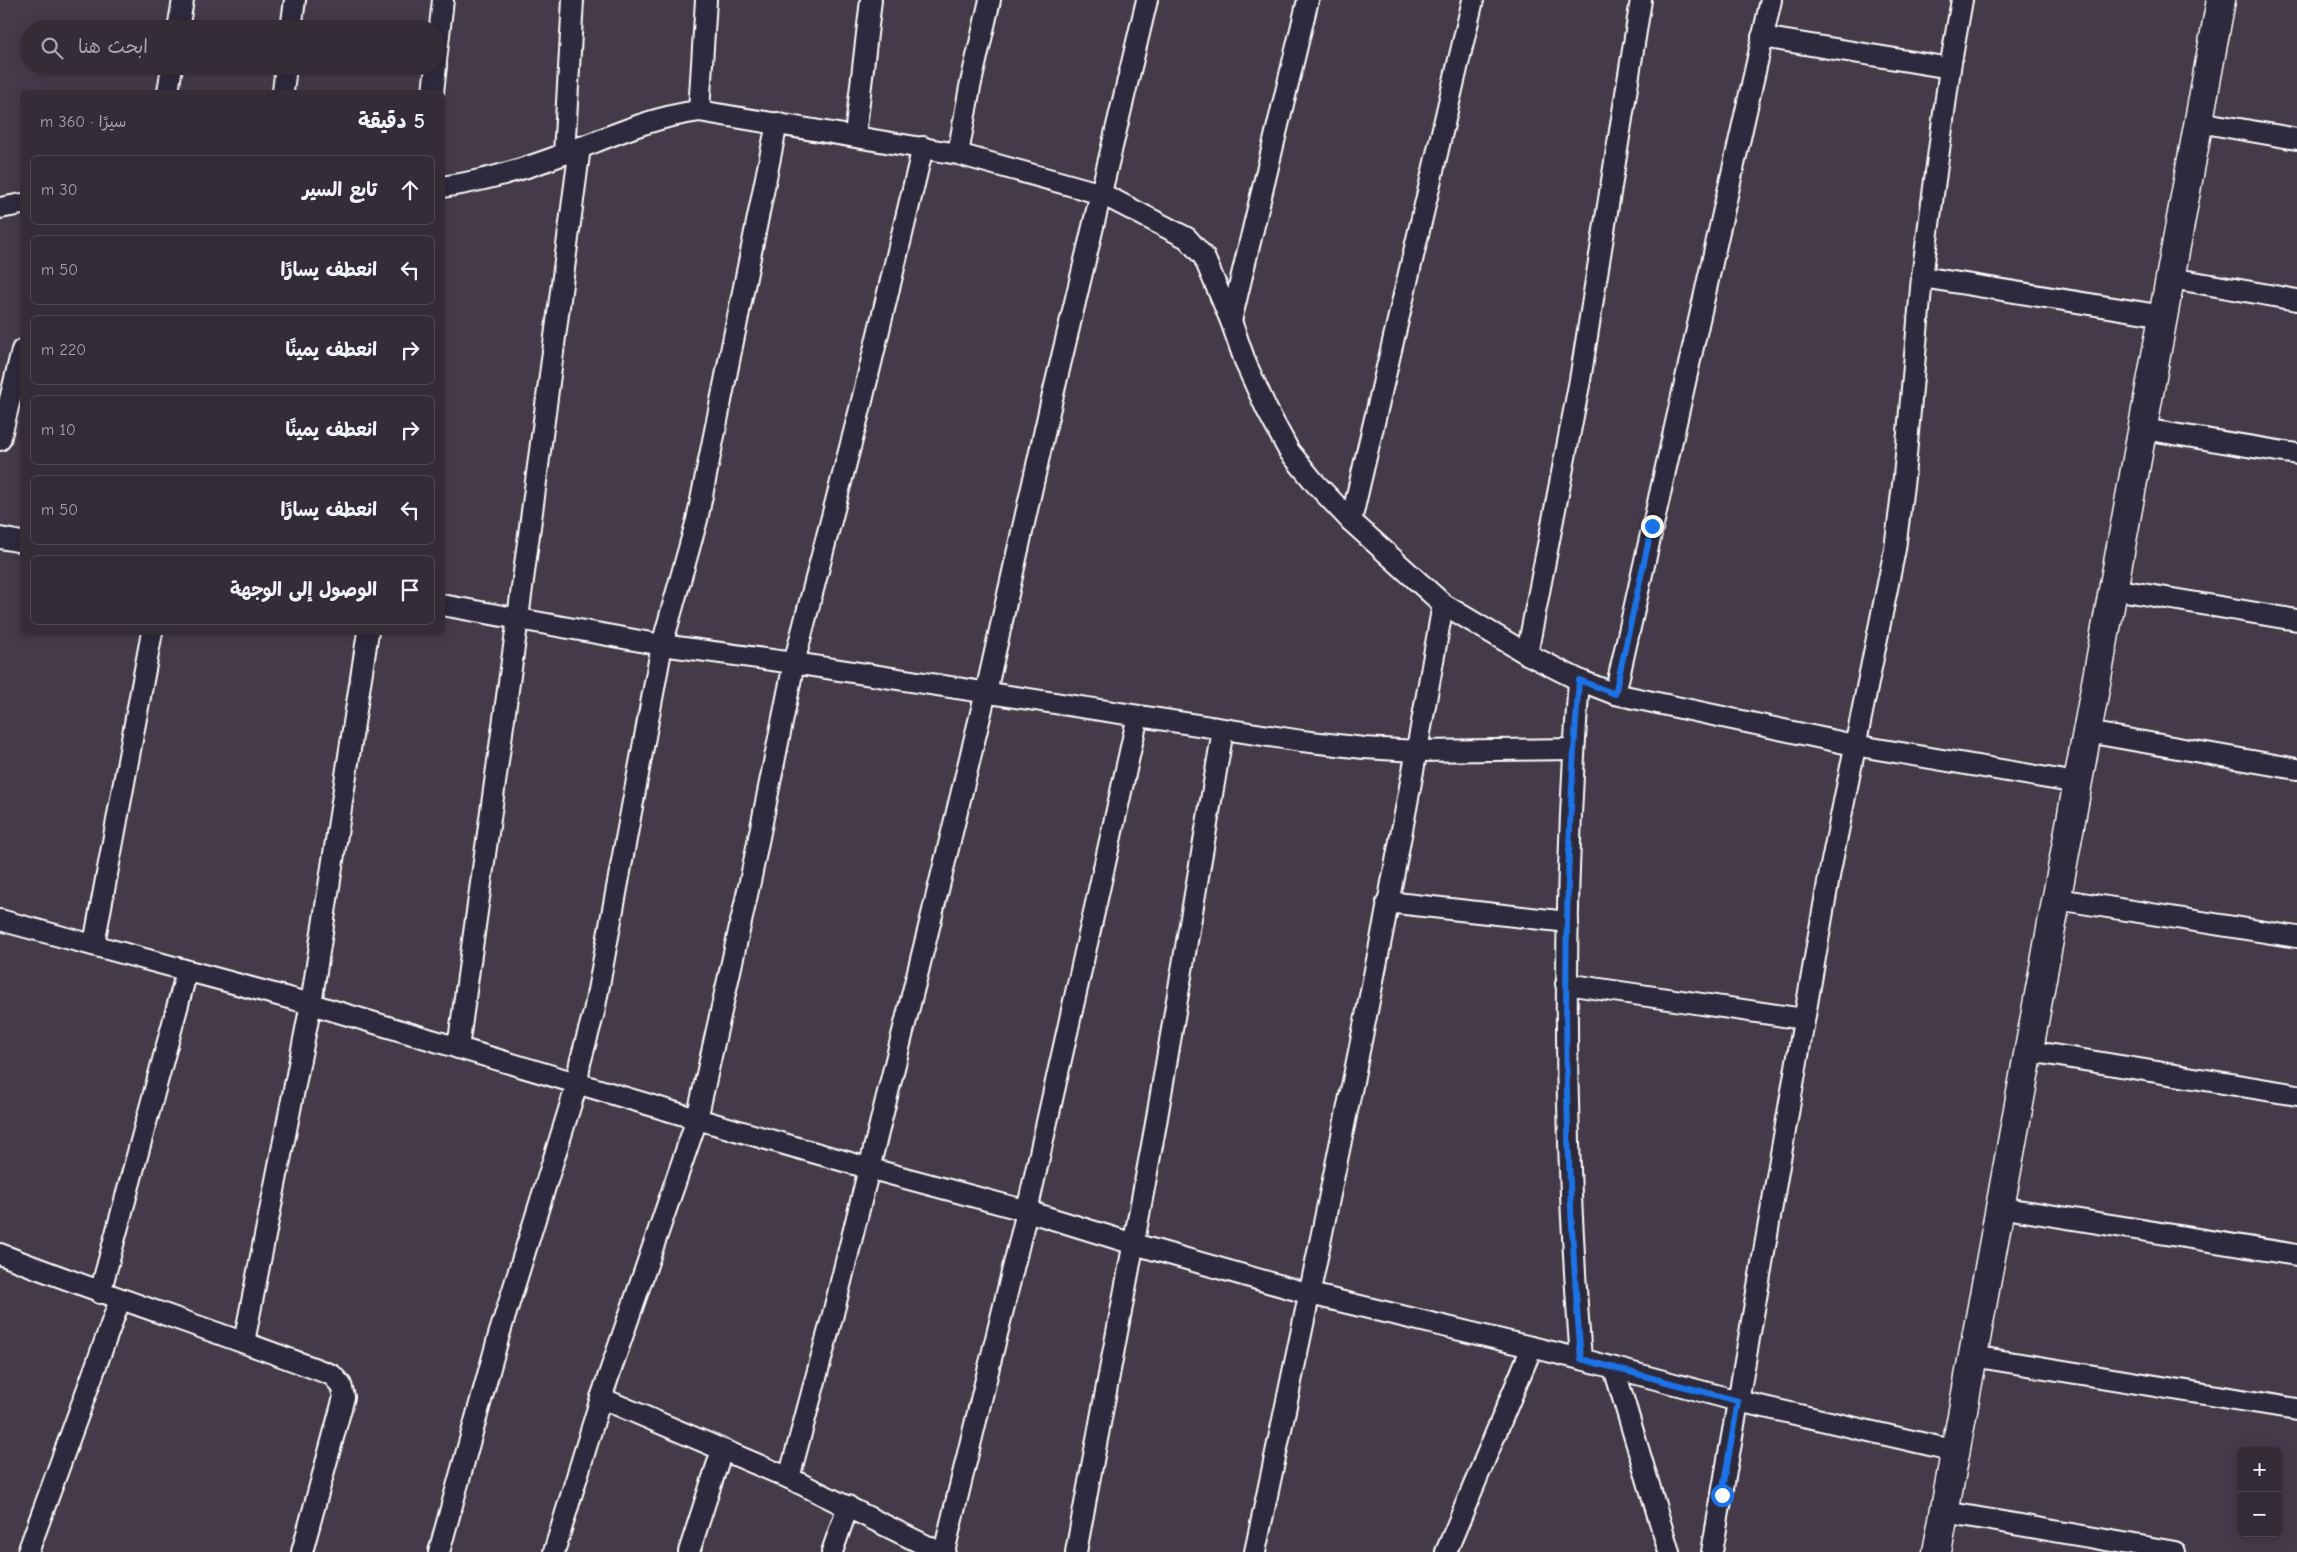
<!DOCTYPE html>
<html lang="ar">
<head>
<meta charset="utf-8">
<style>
	:root { --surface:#342c37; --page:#3f3842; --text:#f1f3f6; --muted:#a9a7ad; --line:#4e4852 }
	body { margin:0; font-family:"Comic Neue","Playpen Sans Arabic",sans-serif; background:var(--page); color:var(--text); direction:rtl }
	.controls { position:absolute; right:15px; bottom:15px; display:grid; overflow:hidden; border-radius:8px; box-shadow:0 2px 12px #0003 }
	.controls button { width:45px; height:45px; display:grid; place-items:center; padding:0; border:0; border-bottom:1px solid var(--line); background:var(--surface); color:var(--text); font:25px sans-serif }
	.stop { position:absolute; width:15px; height:15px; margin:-11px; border:4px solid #1a73e8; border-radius:50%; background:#fff }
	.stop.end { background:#1a73e8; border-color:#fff; box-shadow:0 1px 5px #0008 }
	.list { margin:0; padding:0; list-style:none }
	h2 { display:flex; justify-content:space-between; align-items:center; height:65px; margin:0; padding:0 20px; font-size:21px }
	h2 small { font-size:16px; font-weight:400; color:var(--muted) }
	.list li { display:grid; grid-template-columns:32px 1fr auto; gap:15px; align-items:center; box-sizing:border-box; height:70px; margin:0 10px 10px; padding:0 10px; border:1px solid var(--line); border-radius:8px }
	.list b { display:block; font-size:19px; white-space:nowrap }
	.list em { font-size:16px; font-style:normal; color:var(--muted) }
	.icon { flex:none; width:28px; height:28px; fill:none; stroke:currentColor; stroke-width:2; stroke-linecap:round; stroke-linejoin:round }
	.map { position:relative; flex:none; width:2297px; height:1552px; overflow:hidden; direction:ltr }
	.search { position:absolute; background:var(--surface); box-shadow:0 2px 12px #0003; left:20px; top:20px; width:425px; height:55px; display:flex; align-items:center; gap:12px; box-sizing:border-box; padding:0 18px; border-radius:28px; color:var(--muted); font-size:19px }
	.panel { position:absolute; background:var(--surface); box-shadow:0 2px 12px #0003; left:20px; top:90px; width:425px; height:545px; border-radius:8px; direction:rtl }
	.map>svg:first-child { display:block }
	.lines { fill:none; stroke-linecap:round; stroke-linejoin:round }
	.street-casing { stroke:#fff; stroke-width:24 }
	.primary-casing { stroke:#fff; stroke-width:31 }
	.street { stroke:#2f2a3d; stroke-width:20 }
	.primary { stroke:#2f2a3d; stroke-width:28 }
	.route { stroke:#1a73e8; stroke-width:6 }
</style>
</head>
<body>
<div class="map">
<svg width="2297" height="1552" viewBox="0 0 2297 1552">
	<rect width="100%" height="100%" fill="#453a49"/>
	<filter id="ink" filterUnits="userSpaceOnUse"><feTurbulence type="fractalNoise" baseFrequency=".02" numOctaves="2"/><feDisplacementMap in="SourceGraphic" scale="10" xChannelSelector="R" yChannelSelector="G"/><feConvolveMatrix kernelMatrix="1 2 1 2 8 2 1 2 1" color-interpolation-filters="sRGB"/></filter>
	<g filter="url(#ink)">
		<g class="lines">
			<defs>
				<g id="street">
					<path d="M178,29L183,0"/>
					<path d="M291,29L295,0"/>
					<path d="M1762,37L1950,68"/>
					<path d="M436,61L443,0"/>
					<path d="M168,92L172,66"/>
					<path d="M283,92L286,66"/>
					<path d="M433,92L436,66"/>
					<path d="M699,111L706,0"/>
					<path d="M2199,122L2297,139"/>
					<path d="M855,136L871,0"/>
					<path d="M564,154L573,0"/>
					<path d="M958,154L970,87L990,0"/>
					<path d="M442,187C485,181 525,169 564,154C609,137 651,117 699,111L958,154L1102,194L1187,238L1204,257L1231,321L1246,364L1267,410L1289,451L1315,483L1351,521L1443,604L1527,654L1579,680L1615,694L1854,745L2077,783"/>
					<path d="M0,208L22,204"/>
					<path d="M1922,277L2164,316"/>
					<path d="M2171,278L2297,300"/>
					<path d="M1231,321L1308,0"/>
					<path d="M2143,429L2297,454"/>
					<path d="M0,440L22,350"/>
					<path d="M1351,521L1473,0"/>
					<path d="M0,538L22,542"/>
					<path d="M2113,589L2297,620"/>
					<path d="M442,605L662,645L794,663L1302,741L1364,748L1417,751L1574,749"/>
					<path d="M1527,654L1580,380L1641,0"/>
					<path d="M1579,680C1562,906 1563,1133 1581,1359"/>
					<path d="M1615,694L1771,0"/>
					<path d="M2087,732L2297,769"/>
					<path d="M2057,899L2297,937"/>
					<path d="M1387,902L1568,922"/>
					<path d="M0,920L311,1004L697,1119L868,1168L1027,1211L1134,1244L1310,1294L1581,1359L1738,1401L1956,1451"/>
					<path d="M94,944L152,632"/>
					<path d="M1566,984L1804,1019"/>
					<path d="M458,1048L518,618L580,147"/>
					<path d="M2029,1051L2297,1095"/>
					<path d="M1999,1207L2297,1255"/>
					<path d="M0,1254C110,1297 222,1333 332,1375L341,1385L344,1397L302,1552"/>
					<path d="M100,1293L187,971"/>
					<path d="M244,1342L311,1004L368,632"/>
					<path d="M1972,1356L2297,1409"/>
					<path d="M1614,1368L1669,1552"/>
					<path d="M601,1398L789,1478L939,1552"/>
					<path d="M789,1478L832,1318L930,923L986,692L1051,403L1147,0"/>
					<path d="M1945,1512L2175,1552"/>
					<path d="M28,1552L120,1300"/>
					<path d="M439,1552L499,1335L577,1084L580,1063L594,1012L662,645L697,520L777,123"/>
					<path d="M554,1552L601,1398L697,1119L751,877L794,663L860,409L923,147"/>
					<path d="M689,1552L722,1450"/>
					<path d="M832,1552L848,1506"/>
					<path d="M944,1552L1027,1211L1138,716"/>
					<path d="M1076,1552L1155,1129L1223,730"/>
					<path d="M1255,1552C1322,1237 1388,921 1443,604"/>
					<path d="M1446,1552L1532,1347"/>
					<path d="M1712,1552L1830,871L1895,549L1904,477L1922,277L1950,68L1962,0"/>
				</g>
				<path id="primary" d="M1937,1552L2221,0"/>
			</defs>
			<!-- street casing -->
			<use href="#street" class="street-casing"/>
			<!-- primary casing -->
			<use href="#primary" class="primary-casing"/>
			<!-- street -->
			<use href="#street" class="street"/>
			<!-- primary -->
			<use href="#primary" class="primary"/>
		</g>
	</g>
	<g class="lines" filter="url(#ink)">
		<!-- route -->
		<path class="route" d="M1652,526L1615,694L1579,680C1561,906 1562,1133 1581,1359L1738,1401L1722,1495"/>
	</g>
</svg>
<div class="controls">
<button>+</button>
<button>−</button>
</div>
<div class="stop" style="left:1722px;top:1495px"></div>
<div class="stop end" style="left:1652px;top:526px"></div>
<div class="search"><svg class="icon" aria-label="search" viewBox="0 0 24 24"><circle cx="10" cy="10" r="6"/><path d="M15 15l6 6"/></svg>ابحث هنا</div>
<section class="panel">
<h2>5 دقيقة<small>سيرًا · 360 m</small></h2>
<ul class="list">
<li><svg class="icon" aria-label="ahead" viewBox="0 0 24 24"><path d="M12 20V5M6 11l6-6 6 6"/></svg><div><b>تابع السير</b></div><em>30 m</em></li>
<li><svg class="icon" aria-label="left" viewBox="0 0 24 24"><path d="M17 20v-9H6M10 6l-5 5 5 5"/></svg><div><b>انعطف يسارًا</b></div><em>50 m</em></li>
<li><svg class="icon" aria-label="right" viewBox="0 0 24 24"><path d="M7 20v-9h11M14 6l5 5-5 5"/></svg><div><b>انعطف يمينًا</b></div><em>220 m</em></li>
<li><svg class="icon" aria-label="right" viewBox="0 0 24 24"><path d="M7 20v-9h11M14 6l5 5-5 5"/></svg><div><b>انعطف يمينًا</b></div><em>10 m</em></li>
<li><svg class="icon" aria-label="left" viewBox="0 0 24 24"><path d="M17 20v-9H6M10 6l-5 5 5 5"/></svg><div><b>انعطف يسارًا</b></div><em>50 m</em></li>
<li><svg class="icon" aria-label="arrive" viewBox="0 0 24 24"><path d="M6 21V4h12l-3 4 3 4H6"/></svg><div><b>الوصول إلى الوجهة</b></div></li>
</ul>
</section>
</div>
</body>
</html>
